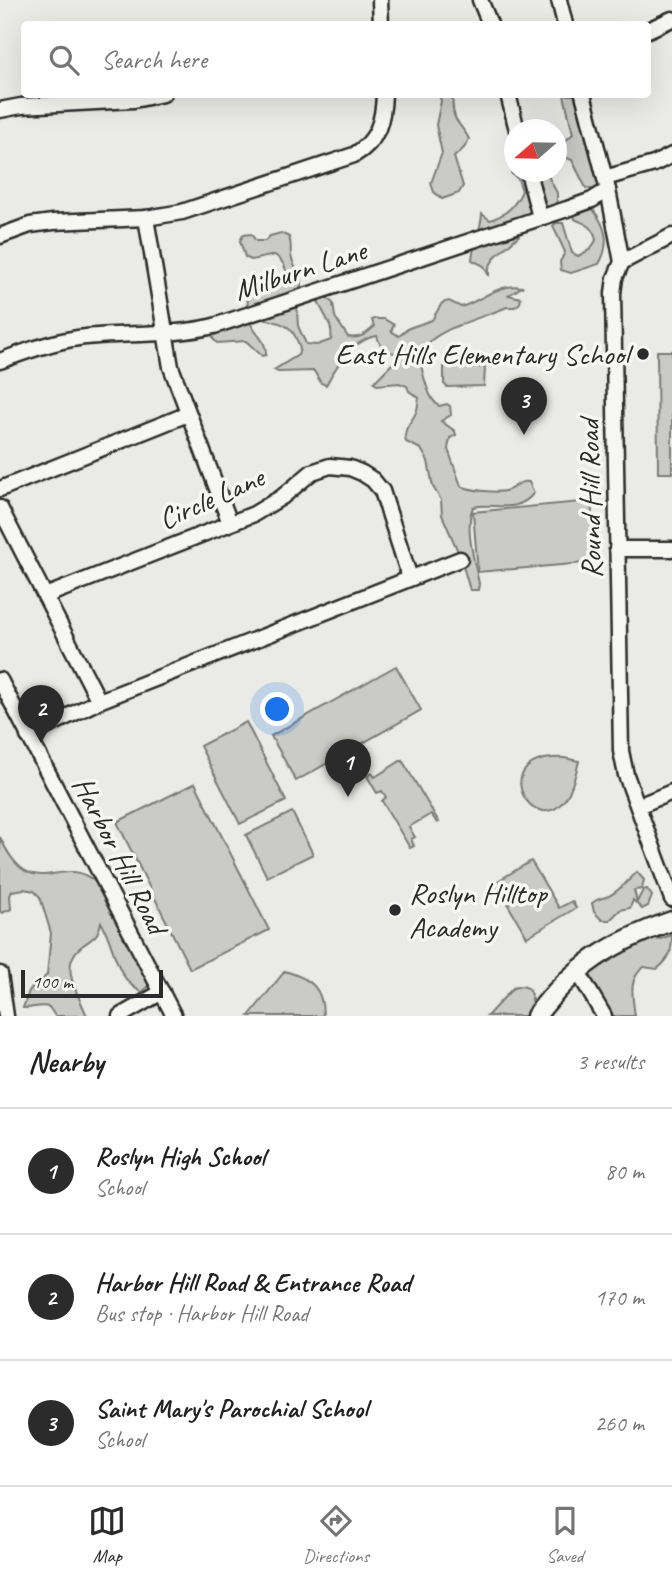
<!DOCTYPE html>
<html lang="en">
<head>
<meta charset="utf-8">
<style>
	:root { --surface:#fff; --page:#f6f6f6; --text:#222; --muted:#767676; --line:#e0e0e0; --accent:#2b2b2b }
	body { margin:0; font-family:Caveat,sans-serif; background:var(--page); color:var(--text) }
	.compass { position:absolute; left:504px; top:119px; width:63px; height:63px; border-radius:50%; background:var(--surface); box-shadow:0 7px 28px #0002; rotate:250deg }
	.scale { position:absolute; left:21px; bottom:18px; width:142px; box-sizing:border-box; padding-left:7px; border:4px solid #2b2b2b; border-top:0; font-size:19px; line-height:24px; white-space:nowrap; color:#2b2b2b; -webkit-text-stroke:5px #f6f6f2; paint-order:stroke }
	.you { position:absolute; left:278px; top:710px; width:24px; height:24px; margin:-18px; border:5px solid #fff; border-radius:50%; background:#1a73e8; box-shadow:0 0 0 10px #1a73e833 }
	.badge { display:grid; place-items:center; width:46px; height:46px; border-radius:50%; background:var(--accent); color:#fff; font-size:23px; font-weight:700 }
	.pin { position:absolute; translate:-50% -58px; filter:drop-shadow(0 2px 4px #0008) }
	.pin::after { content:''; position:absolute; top:37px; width:24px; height:21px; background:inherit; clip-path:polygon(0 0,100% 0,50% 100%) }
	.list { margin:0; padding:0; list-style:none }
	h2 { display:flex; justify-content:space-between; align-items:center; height:91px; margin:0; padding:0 28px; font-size:30px }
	h2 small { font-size:23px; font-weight:400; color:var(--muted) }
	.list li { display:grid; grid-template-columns:46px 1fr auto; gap:21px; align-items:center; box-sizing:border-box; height:126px; padding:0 28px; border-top:2px solid var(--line) }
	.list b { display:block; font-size:26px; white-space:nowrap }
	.list p { margin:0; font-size:23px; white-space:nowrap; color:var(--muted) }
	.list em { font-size:23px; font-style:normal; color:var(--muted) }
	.icon { flex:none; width:38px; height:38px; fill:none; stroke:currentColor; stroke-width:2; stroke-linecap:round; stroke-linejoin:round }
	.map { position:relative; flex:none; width:672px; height:1016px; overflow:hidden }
	.search { position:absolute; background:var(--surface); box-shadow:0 7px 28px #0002; left:21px; right:21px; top:21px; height:77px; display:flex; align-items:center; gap:18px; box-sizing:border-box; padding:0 24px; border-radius:7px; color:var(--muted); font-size:26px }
	.sheet { height:469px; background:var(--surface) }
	nav { display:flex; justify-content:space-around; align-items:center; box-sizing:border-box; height:98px; border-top:2px solid var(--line); background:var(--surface); font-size:19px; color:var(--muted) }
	nav a { display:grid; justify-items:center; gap:4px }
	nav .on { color:var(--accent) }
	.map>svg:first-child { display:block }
	.green { fill:#cacac7; stroke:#7a7a79; stroke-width:2 }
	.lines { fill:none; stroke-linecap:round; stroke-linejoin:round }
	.minor-casing { stroke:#2b2b2b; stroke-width:19 }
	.major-casing { stroke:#2b2b2b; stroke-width:23 }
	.minor { stroke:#f6f6f2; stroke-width:14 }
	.major { stroke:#f6f6f2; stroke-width:18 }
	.poi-dot { fill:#2b2b2b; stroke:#f6f6f2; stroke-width:2.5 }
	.labels { text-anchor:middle; stroke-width:7; stroke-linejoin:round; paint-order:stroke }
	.street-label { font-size:30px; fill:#2b2b2b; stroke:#f6f6f2 }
	.poi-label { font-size:30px; fill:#2b2b2b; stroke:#f6f6f2; text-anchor:end }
</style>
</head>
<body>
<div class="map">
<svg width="672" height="1016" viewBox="0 0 672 1016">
	<rect width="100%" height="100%" fill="#eaeae6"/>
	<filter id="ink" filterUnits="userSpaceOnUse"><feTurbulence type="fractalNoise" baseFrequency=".0143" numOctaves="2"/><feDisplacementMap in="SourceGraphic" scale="14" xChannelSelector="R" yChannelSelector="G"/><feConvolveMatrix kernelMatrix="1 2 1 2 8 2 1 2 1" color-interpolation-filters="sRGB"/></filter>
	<g filter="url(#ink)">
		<!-- green -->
		<g class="green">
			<path d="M439,95H453C452,105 452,116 459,124C463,130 466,132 469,139L464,148L454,157L463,186L459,193L442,199L434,192L431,183L442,153L436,125L441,101Z"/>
			<path d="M564,95H576L600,171L601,183L596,190L586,188L572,160L562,156L557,158L556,144L564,142L573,134Z"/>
			<path d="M514,168V172H546L557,193V202L496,256L489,267V276L484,266L472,260C473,244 481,231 482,214L490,220C506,215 515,206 522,191L518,179L511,173Z"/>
			<path d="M581,207L592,208C606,226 611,243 599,264L571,273L561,270L560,262L565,252L553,226L556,223H563L572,253L578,256L591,249L596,240C593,225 587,225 575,219L573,213Z"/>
			<path d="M281,233L289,237C292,244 290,248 291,255C292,264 300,274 302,284L296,294L298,326L306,344L317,345L331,340C334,324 323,315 318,301L321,297H326L333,303L335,317L348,337C360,339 365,335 374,327L372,320L374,319H384L394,325L391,331L399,336L409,328L432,320L442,303L449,301L461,307C481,301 500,282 522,287L509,295L521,298L520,303L515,307H507C486,317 426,330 421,355C419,361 422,370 424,377C427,387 430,400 439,406L447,404L450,406L451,415L441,421L455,431L456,435L450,438L448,449L461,486C469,490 499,494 508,490C517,487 519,480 529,482L534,493C516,515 495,502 473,507C464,529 475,562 479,584L478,590H470L460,556L442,515L441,500L433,487L428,461L421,449L406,442C402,427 413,422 417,410C418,406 418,402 419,398L409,391L407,386L399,383L377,385L374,382L402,354C387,352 382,352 377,336C353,339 336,366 326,385L321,383L314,371L278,372L274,370L298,355L300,349C298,342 295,333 289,328C281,322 259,316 249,319C253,334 267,339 266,355L262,356L246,341L217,343L213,339V330L229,315L246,308L248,302L246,294L249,287L256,284L267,287L286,279C288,268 283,261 275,255L251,260L245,257L240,241L243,235L251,234L256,241H265L270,236Z"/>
			<path d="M657,351H672V473H658Z"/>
			<path d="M444,367H485L484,386L447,387L444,384Z"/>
			<path d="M591,501L596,562L478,572L473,512Z"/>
			<path d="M396,666L421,710L296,781L271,736Z"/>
			<path d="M246,722L286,801L240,824L200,746Z"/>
			<path d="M564,758L579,761C576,773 573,787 566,798C534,844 483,754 564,758Z"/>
			<path d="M402,760L439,822L437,823L431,814L409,827L415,837L411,839L414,846L410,848L382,801L386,797L382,791L377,793L367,776L372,773L375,777Z"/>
			<path d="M195,783L269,930L190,969L117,822Z"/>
			<path d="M292,812L313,854L267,877L246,835Z"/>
			<path d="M0,837C32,908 60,852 94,881C109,894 138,961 149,982L147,988L142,992C115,980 115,945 101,922C98,937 94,937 82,946C57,965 79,995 87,1016H55L49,1007C39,1004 33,1009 23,1008L29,991L47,975L51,933L40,897L34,891L24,889L12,891L10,896L11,909L2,913L0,911Z"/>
			<path d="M531,861L559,908L572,901L576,908L527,937L508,905L513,900L502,903L491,885Z"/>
			<path d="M637,872L644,880L642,889L634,890L637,902L643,890L647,889L652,896L648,906L642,909L633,900L630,908L620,910L610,920H602L594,912L592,903C599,897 602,899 609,896C619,891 630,879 637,872Z"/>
			<path d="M672,926L657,940L672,935C672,951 670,959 657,969L644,967C627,979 633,998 635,1016H604L577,970Z"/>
			<path d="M285,971C311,979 323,987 323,1016H249Z"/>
			<path d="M522,986L528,988C534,998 533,1005 531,1016H487L513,988Z"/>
		</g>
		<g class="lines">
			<defs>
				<g id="minor">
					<path d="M380,0L381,24"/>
					<path d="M480,0L490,24"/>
					<path d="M559,0L565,24"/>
					<path d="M648,30L672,19"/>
					<path d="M508,94L517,130"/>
					<path d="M583,94L608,190L622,262L615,278L613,293L621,751L626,775L672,899"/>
					<path d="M0,110L21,106L134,100L163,94"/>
					<path d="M528,172L540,217"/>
					<path d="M605,178L654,164L672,155"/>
					<path d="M146,218L171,367L230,523"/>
					<path d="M0,236L30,225L53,222L146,218L182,212L354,155C378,141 383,121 384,94"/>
					<path d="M622,262L672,236"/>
					<path d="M0,361C26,351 51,342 78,338C123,332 169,337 214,326L567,209L592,200L608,190"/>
					<path d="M0,489L188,414"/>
					<path d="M0,508L99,701"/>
					<path d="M617,549H672"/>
					<path d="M45,596L254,514L282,497L312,472L330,466L350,468L362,473L373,480L382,491L410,578"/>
					<path d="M0,680L174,1016"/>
					<path d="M28,736L99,701L460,559"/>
					<path d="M638,806L672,792"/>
					<path d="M577,970L604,1016"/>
					<path d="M0,974L6,1016"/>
					<path d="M120,1016L162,992"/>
				</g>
				<path id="major" d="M536,1016C573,966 614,941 672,921"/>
			</defs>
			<!-- minor casing -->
			<use href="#minor" class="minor-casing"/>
			<!-- major casing -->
			<use href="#major" class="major-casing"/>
			<!-- minor -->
			<use href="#minor" class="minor"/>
			<!-- major -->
			<use href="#major" class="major"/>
		</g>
	</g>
	<!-- markers -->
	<g class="poi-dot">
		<circle cx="643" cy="354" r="7"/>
		<circle cx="395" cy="910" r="7"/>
	</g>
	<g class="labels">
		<!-- street labels -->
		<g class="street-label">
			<text transform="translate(300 270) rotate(-18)" y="10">Milburn Lane</text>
			<text transform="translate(211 498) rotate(-24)" y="10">Circle Lane</text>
			<text transform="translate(590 499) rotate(-91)" y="10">Round Hill Road</text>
			<text transform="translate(120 855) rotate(63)" y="10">Harbor Hill Road</text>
		</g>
		<!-- poi labels -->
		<g class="poi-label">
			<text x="629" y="364">East Hills Elementary School</text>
			<text x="409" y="903" text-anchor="start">Roslyn Hilltop<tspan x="409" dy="34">Academy</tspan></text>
		</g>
	</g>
</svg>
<svg class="compass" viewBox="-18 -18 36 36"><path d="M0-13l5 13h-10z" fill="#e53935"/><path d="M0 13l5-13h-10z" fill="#767676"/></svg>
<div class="scale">100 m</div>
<div class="you"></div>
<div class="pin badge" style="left:348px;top:797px">1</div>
<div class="pin badge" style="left:41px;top:743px">2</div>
<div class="pin badge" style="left:524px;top:435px">3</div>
<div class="search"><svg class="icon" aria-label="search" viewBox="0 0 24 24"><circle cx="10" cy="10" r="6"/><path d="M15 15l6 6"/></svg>Search here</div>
</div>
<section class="sheet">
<h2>Nearby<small>3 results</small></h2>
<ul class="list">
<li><span class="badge">1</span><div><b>Roslyn High School</b><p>School</p></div><em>80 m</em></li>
<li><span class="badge">2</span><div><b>Harbor Hill Road &amp; Entrance Road</b><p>Bus stop · Harbor Hill Road</p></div><em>170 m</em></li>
<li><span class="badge">3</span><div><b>Saint Mary's Parochial School</b><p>School</p></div><em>260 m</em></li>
</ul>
</section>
<nav>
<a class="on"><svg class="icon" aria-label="map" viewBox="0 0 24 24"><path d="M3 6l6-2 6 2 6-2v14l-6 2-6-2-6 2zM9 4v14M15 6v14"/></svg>Map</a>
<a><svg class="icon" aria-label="directions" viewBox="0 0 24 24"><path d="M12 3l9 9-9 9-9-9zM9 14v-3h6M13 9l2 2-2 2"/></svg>Directions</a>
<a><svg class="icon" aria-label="saved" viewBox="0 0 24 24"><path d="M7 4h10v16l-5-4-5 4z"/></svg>Saved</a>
</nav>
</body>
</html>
